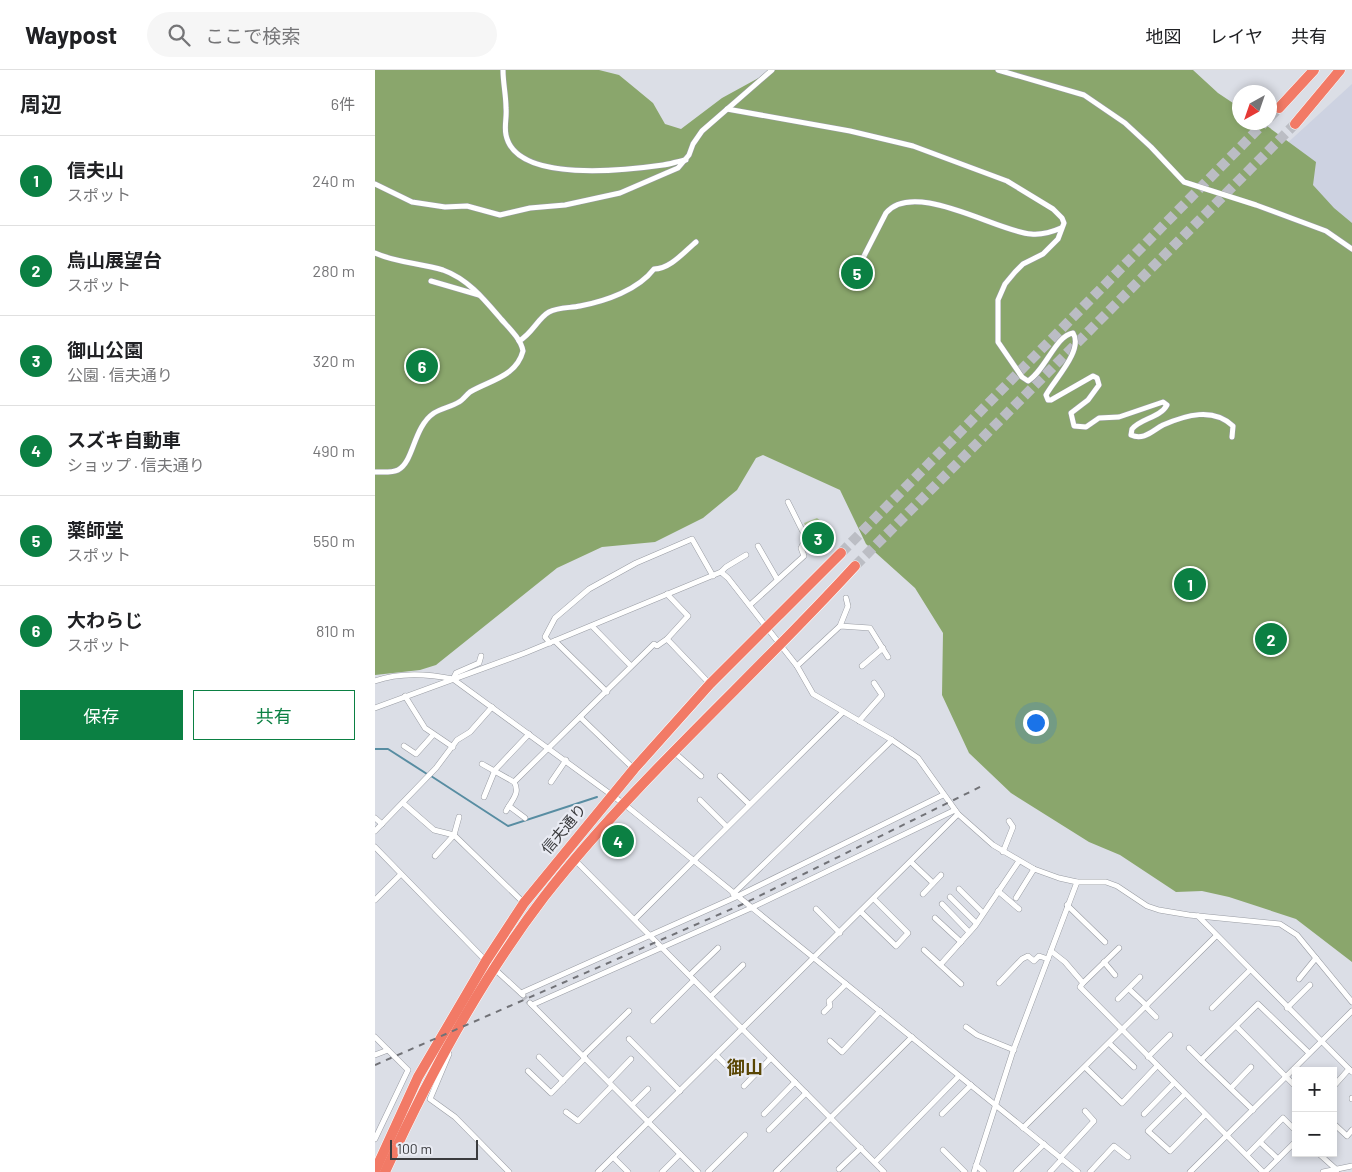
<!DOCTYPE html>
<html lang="ja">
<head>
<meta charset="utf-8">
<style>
	:root { --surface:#fff; --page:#f6f6f6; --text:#202124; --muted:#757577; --line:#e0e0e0; --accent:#0b8043 }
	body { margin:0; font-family:Barlow,"Noto Sans JP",sans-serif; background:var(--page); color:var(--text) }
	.controls { position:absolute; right:15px; bottom:15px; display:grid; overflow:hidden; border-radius:0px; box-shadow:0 2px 8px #0003 }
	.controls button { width:45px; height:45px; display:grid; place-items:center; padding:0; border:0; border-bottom:1px solid var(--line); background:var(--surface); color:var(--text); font:25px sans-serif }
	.compass { position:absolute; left:857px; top:15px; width:45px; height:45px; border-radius:50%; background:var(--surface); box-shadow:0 2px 8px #0003; rotate:220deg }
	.scale { position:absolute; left:15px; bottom:12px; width:88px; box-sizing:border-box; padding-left:5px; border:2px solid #3a3b3e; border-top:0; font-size:14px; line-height:18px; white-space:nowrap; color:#3a3b3e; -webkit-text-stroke:4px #e9ebf3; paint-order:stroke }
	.you { position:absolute; left:660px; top:652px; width:18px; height:18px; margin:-12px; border:4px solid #fff; border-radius:50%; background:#1a73e8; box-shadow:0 0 0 8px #1a73e833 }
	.badge { display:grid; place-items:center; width:32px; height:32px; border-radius:50%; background:var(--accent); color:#fff; font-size:16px; font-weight:700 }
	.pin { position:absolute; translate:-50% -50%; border:2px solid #fff; box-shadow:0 1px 5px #0006 }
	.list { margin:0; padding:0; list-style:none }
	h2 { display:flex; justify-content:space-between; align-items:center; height:65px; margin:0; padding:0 20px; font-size:21px }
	h2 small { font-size:16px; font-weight:400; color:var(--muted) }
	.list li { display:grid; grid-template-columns:32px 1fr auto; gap:15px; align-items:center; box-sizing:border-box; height:90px; padding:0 20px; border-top:1px solid var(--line) }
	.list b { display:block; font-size:19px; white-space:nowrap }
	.list p { margin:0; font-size:16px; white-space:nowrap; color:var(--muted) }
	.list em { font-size:16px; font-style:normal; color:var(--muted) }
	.actions { display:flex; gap:10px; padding:15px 20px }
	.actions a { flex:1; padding:11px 0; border:1px solid var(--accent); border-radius:0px; text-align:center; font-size:18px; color:var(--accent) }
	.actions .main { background:var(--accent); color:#fff }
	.icon { flex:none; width:28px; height:28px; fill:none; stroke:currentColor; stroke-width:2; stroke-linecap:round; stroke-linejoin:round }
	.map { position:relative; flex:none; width:977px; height:1102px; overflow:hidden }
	header { display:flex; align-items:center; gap:30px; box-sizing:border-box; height:70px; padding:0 25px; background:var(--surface); border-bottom:1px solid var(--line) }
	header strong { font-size:24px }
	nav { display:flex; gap:28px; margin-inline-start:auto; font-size:18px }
	.search { width:350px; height:45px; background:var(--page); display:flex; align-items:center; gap:12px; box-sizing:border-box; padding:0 18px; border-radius:28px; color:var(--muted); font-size:19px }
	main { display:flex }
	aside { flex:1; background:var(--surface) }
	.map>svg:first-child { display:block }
	.built { fill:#cdd2e1 }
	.green { fill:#b2ca99 }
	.forest { fill:#8aa66c }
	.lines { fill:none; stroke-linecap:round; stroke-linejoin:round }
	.stream { stroke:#588da2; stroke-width:2 }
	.street-tunnel { stroke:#bbbdc4; stroke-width:5; stroke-dasharray:5 2.5; stroke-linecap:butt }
	.highway-tunnel { stroke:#bbbdc4; stroke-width:10; stroke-dasharray:10 5; stroke-linecap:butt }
	.street-casing { stroke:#999ca3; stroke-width:6 }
	.highway-casing { stroke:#fff; stroke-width:11 }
	.street { stroke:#fff; stroke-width:5 }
	.highway { stroke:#f27a66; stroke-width:10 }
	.rail { stroke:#717277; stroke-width:2; stroke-dasharray:6 6; stroke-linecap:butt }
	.labels { text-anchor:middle; stroke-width:4.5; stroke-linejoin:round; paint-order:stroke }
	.street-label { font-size:15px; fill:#3a3b3e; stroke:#e9ebf3 }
	.quarter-label { font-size:18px; font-weight:bold; fill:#594604; stroke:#e9ebf3 }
</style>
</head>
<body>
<header>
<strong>Waypost</strong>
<div class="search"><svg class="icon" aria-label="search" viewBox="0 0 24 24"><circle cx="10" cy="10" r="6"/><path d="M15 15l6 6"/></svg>ここで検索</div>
<nav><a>地図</a><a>レイヤ</a><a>共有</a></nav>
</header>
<main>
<aside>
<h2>周辺<small>6件</small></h2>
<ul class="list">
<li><span class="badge">1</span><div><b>信夫山</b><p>スポット</p></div><em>240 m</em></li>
<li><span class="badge">2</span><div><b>烏山展望台</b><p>スポット</p></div><em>280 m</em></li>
<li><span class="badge">3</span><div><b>御山公園</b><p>公園 · 信夫通り</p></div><em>320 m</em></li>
<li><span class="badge">4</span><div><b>スズキ自動車</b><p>ショップ · 信夫通り</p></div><em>490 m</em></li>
<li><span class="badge">5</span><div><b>薬師堂</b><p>スポット</p></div><em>550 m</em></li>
<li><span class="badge">6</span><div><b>大わらじ</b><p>スポット</p></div><em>810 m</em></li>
</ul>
<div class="actions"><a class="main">保存</a><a>共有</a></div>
</aside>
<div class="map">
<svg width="977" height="1102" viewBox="0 0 977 1102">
	<rect width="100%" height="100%" fill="#dbdee6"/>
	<!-- built -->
	<path class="built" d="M977,14V161L897,87Z"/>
	<!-- green -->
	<path class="green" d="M442,448L455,458L445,477L441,479L429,453Z"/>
	<!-- forest -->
	<path class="forest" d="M0,0H224L244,5L255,14L278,33L290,54L306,59L347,28L398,0H818L843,23L864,37V52L888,53L941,92L938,115L959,138L977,153V892L921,849L854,827L827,821L801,822L745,785L714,772L636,723L594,683L567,625L568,563L540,518L491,474L465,420L388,385L381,388L362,420L328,448L280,472L227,477L182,498L61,595L45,600L0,605Z"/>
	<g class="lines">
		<!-- stream -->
		<g class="stream">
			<path d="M0,679H13L52,704"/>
			<path d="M56,706L133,756L222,727"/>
		</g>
		<!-- street-tunnel -->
		<path class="street-tunnel" d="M148,925L154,933"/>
		<!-- highway-tunnel -->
		<g class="highway-tunnel">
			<path d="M894,48L904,38"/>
			<path d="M466,483L890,52"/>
			<path d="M480,496L920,54"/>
		</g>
		<defs>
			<g id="street">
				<path d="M128,0C128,13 131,25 131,38C132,47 129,56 131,65C141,114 253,100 288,95C296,94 303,91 311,90"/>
				<path d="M623,0L709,25L750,53L776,77L809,112L881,135L951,161L977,179"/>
				<path d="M352,39L475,61L538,76L632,111L678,139L687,148L689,153L683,169L668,184L648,194L640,202L630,214L623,230V272L647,307L653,311C670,301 681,265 698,263C709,280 679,310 671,325L673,330H676L718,306L722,308L724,315L713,330L696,343L699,356L711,357L724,348L744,347L788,332L792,335C785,348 766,348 757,359L756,365C769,371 778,360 788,355C811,345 838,337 858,356L857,367"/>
				<path d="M0,114L37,132L70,137L92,136L125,145L155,138L190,135L245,123L303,98L314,85L318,74L327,61L397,0"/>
				<path d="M0,183C22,193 45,193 68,200C93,209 109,229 126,249C134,258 146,269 148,281C141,307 115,310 95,322C91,325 88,330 84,332C76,337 67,338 59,343C38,357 39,392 23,400C17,403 7,402 0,402"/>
				<path d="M489,200L488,188L511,143C539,109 623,162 656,164C666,165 677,162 686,158"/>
				<path d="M56,211L104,225"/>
				<path d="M144,271C157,264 163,248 174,242C183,237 196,238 205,236C231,231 263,220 279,199C295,199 309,182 321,172"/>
				<path d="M383,476L402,509"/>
				<path d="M346,502L353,508L422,596L438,624L517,670L543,688L583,744L618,775L659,799L684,808L702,812H731L742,816L772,836L784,840L814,845L905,854L922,865L977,932"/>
				<path d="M375,535L429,486L426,478L431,468L413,432"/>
				<path d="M217,556L256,596"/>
				<path d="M465,556L473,536L471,528"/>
				<path d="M292,569L335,614"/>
				<path d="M180,571L232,622"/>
				<path d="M175,573L170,567L180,548L214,519L261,493L317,469L338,506"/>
				<path d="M422,596L465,556L495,558L513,587"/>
				<path d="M487,596L508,578"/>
				<path d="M78,609L81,603L104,593L106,586"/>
				<path d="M0,611C25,602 53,604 78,609L249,734L703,1102"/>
				<path d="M30,626L50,658L78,677"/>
				<path d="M0,638L150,583L346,502L351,497L371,485"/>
				<path d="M205,647L259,699"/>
				<path d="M484,651L507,625L499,613"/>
				<path d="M29,676L41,684L58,665"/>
				<path d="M300,683L326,706"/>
				<path d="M107,694L139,712C146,723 136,731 131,741"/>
				<path d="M345,706L374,734"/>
				<path d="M139,712L279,574L282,576L292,569L313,546L292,524"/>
				<path d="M176,712L191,690"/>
				<path d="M109,727L120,700L154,664"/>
				<path d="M325,730L351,756"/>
				<path d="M28,733L59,760L79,765"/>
				<path d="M134,736L150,748"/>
				<path d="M84,747L79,765L149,833"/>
				<path d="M0,748L7,754"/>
				<path d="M0,761L61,698L82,670L95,662L117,637"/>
				<path d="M0,777L111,891L148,925"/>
				<path d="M628,782L638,757L634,751"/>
				<path d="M60,786L79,765"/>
				<path d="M200,790L509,1102"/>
				<path d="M536,792L558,813"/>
				<path d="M584,819L608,843"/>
				<path d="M623,821L644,839"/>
				<path d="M358,824L517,670"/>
				<path d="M548,824L566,805"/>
				<path d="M575,827L601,853"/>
				<path d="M641,828L659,799"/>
				<path d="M0,830L26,804"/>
				<path d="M567,834L594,862"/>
				<path d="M692,835L730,872"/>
				<path d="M441,839L465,863"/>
				<path d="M486,842L521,876L533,863L499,829"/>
				<path d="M823,846L977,1002"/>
				<path d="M560,848L586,872"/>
				<path d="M260,849L468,642"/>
				<path d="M549,880L586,914"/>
				<path d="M676,881L690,892L708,913L705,917L888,1102"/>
				<path d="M729,892L740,905"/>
				<path d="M566,894L600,856L644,791"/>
				<path d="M315,905L343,878"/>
				<path d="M924,909L941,888"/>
				<path d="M624,913L647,889L653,886L659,891L664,886L673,889"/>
				<path d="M708,913L744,878"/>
				<path d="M754,919L772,936"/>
				<path d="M146,923L361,827L568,725"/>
				<path d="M336,926L368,895"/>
				<path d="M743,929L765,907"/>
				<path d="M155,933L323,1102"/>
				<path d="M157,935L376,838L580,740"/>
				<path d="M771,937L781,947"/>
				<path d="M837,938L875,900"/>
				<path d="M912,938L935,915"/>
				<path d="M449,942L455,936L454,931L471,914"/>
				<path d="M278,951L319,910"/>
				<path d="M861,956L921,1017"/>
				<path d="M591,957L602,965L639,980"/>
				<path d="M0,967L33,1000L0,1069"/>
				<path d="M254,969L305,1021"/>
				<path d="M455,971L467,982L505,941"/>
				<path d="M735,974L759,997"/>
				<path d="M70,978L74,984L55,1029L80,1047L134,1102"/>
				<path d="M814,978L826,990"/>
				<path d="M0,985L13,980"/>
				<path d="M341,985L360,1004"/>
				<path d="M208,986L254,941"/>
				<path d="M164,987L188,1011"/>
				<path d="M773,987L795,965"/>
				<path d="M711,998L747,1033L782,996"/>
				<path d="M153,1001L176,1023L210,988"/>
				<path d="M234,1012L256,989"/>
				<path d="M369,1016L396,988"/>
				<path d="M958,1017L974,999"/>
				<path d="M856,1018L876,997"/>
				<path d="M810,1024L773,1061L795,1081L830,1045"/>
				<path d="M977,1028V1029"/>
				<path d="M257,1035L273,1019"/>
				<path d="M878,1040L826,990L883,934L934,983"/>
				<path d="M191,1042L203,1051L237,1016"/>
				<path d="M389,1044L420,1012"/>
				<path d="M567,1044L596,1015"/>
				<path d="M769,1044L799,1013"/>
				<path d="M958,1053L972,1066L977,1060"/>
				<path d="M648,1058L841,866"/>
				<path d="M394,1060L431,1023"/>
				<path d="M885,1072L903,1089"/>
				<path d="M568,1080L590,1102"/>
				<path d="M943,1083L962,1100"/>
				<path d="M872,1085L908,1048L921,1061"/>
				<path d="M238,1087L253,1102"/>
				<path d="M685,1088L719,1051L710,1041"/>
				<path d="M500,1092L584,1006"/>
				<path d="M601,1095L609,1102"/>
				<path d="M464,1099L486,1078"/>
				<path d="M223,1102L583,744"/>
				<path d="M287,1102L305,1084"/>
				<path d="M333,1102L370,1065"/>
				<path d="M401,1102L537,967"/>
				<path d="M599,1102L638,981L702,812"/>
				<path d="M641,1102L669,1074"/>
				<path d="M675,1102L687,1089"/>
				<path d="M715,1102L739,1076L753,1087"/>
				<path d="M815,1102L977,941"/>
				<path d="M890,1102L921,1071"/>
				<path d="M948,1102L977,1096"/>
			</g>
			<g id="highway">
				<path d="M904,38L939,0"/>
				<path d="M920,54L965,0"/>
				<path d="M0,1101L43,1007L111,891L149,833L259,699L335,614L466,483"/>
				<path d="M10,1102C54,1005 104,912 169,827C262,708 378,608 480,496"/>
			</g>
		</defs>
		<!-- street casing -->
		<use href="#street" class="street-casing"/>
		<!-- highway casing -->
		<use href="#highway" class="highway-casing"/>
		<!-- street -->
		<use href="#street" class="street"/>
		<!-- highway -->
		<use href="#highway" class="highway"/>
		<!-- rail -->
		<path class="rail" d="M0,995L368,834L609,715"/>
	</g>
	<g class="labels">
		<!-- street labels -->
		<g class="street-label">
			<text transform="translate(189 759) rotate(-50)" y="5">信夫通り</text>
		</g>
		<!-- quarter labels -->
		<g class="quarter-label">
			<text x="370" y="1004">御山</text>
		</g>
	</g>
</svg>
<div class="controls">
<button>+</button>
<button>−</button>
</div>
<svg class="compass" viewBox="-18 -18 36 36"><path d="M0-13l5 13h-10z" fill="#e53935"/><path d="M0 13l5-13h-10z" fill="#757577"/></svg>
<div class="scale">100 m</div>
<div class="you"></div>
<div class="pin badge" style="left:815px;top:514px">1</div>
<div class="pin badge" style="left:896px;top:569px">2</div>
<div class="pin badge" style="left:443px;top:468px">3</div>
<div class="pin badge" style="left:243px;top:771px">4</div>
<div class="pin badge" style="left:482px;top:203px">5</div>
<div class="pin badge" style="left:47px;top:296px">6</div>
</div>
</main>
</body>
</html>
